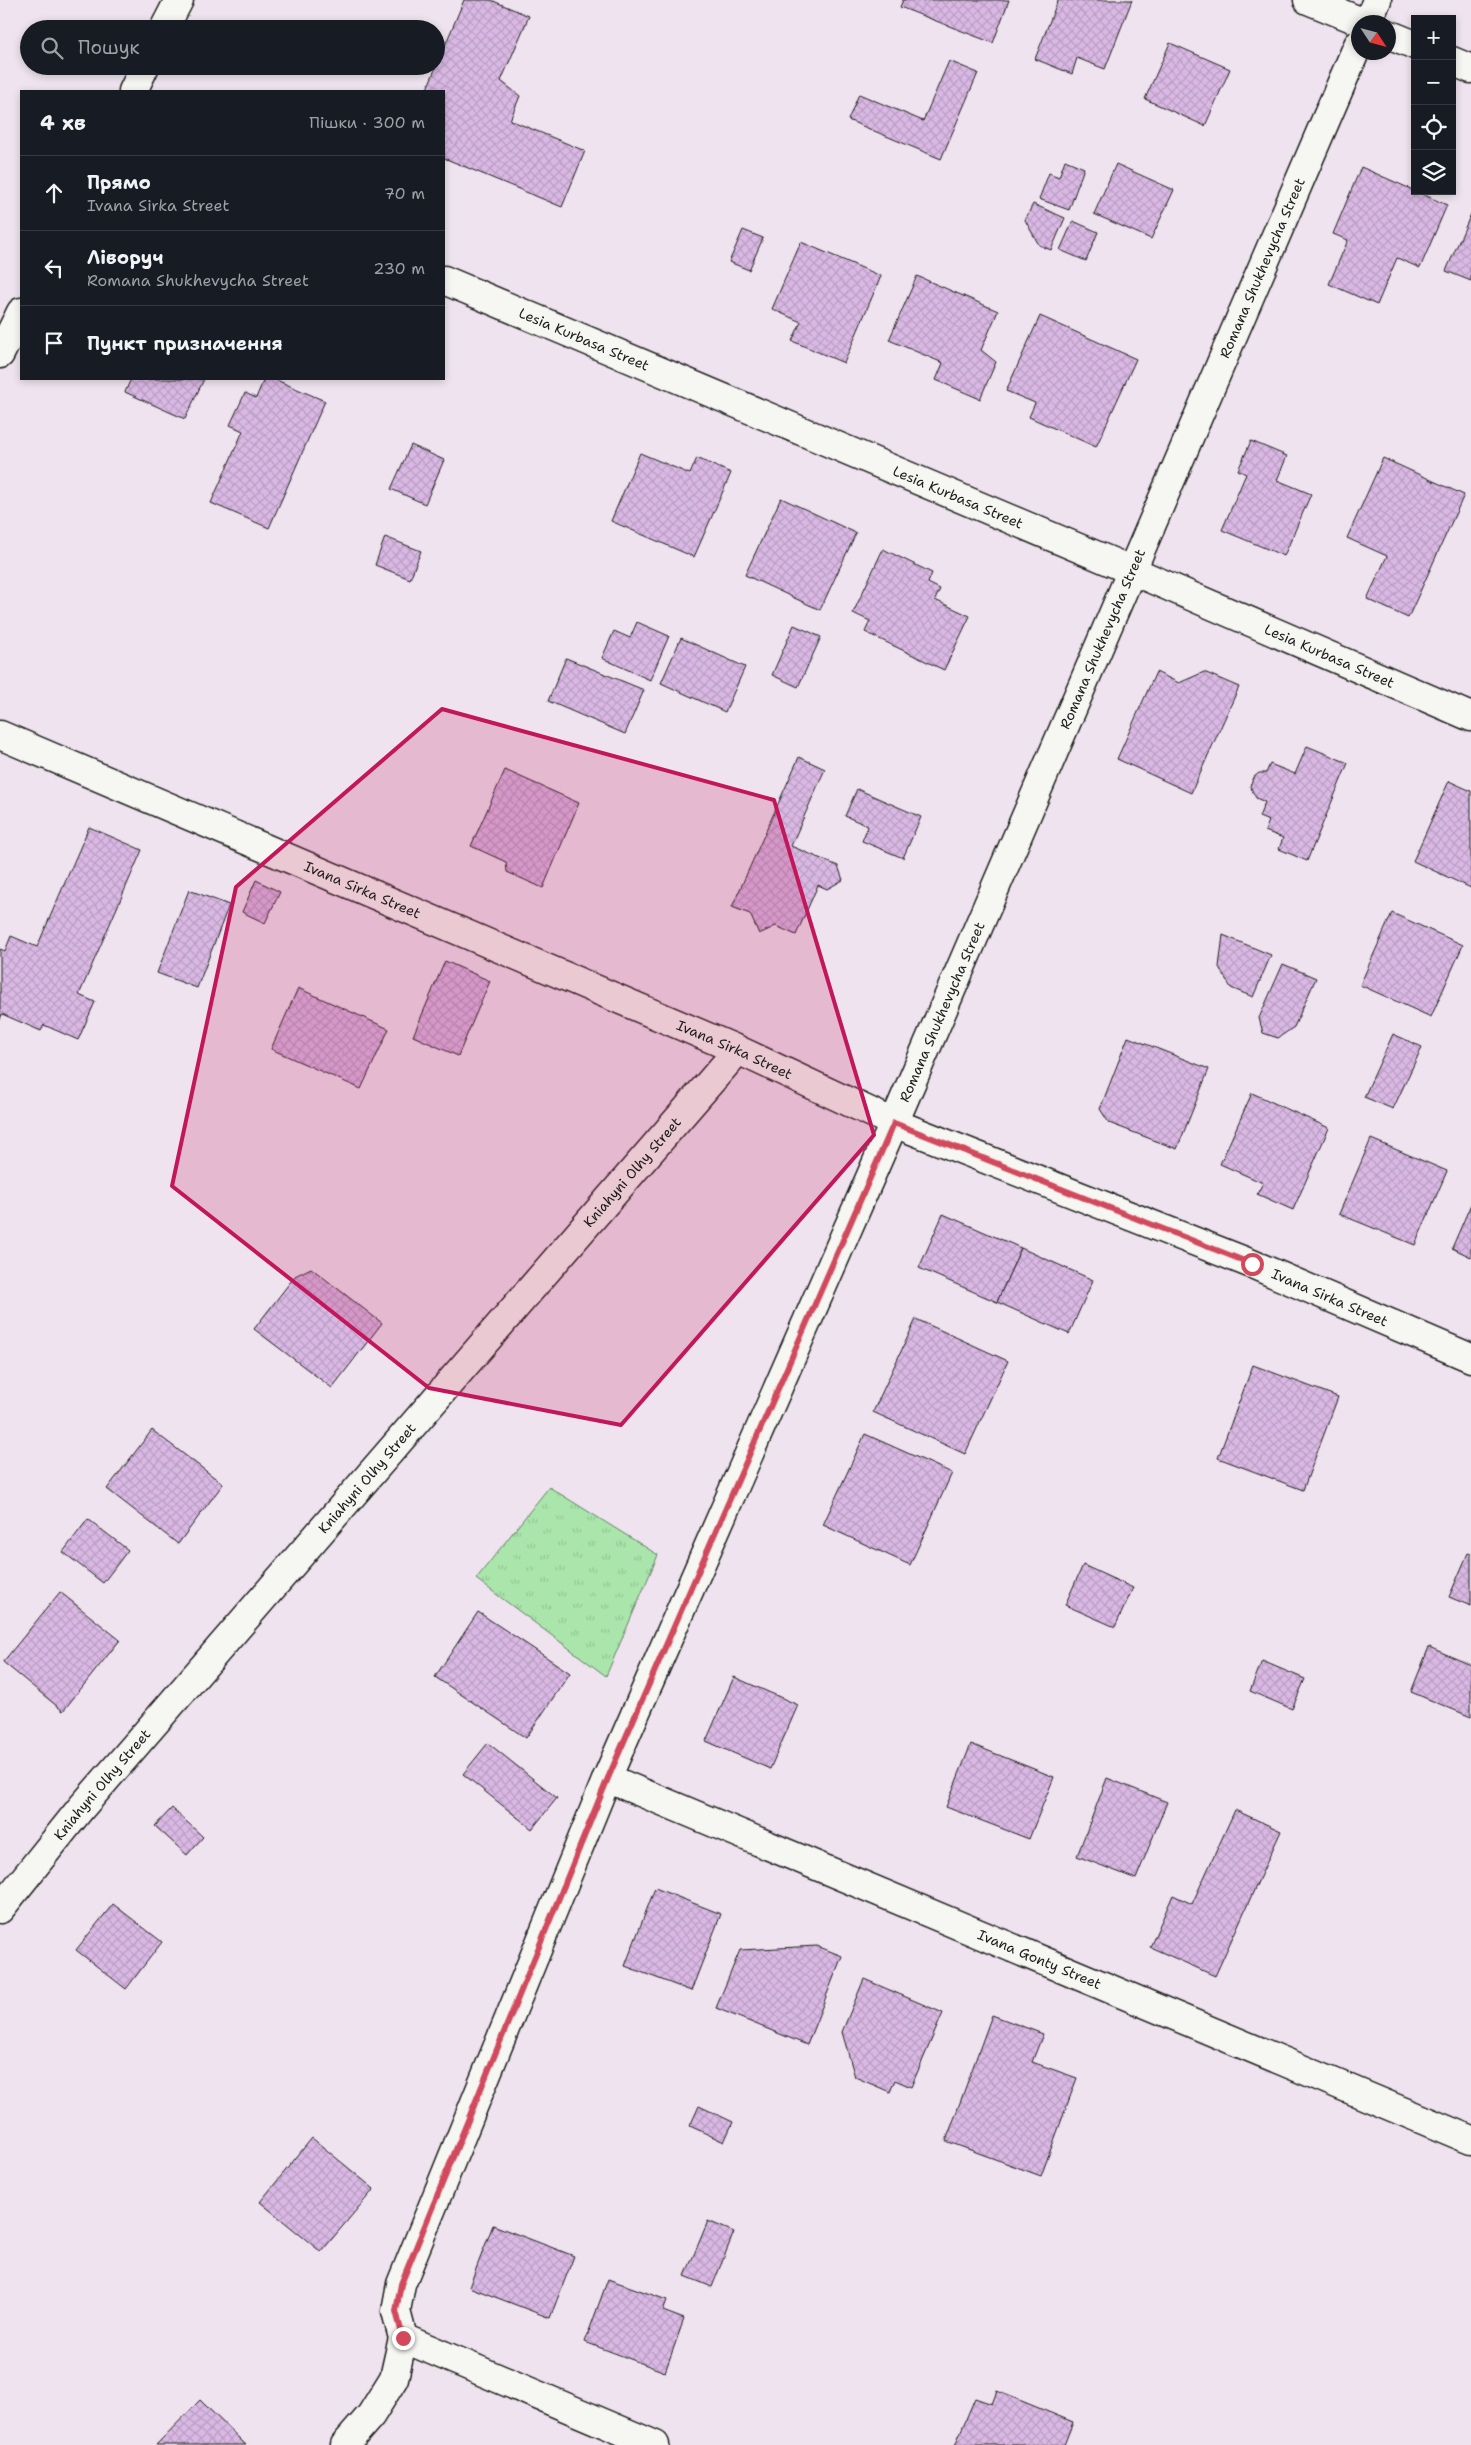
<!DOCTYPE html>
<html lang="uk">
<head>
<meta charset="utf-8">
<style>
	:root { --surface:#171b24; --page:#242831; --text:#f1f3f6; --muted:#9ea1a6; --line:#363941 }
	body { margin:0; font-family:"Shantell Sans",sans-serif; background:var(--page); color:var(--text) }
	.controls { position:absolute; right:15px; top:15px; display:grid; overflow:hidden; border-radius:0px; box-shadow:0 2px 8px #0003 }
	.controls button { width:45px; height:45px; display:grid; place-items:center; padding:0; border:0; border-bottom:1px solid var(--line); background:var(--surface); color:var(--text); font:25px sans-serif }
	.compass { position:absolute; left:1351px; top:15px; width:45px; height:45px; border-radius:50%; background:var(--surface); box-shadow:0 2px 8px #0003; rotate:126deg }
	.stop { position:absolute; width:15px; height:15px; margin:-11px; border:4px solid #d1495b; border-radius:50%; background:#fff }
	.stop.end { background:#d1495b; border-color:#fff; box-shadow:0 1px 5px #0008 }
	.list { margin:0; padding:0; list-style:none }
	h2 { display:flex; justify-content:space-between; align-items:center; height:65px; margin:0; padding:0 20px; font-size:21px }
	h2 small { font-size:16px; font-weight:400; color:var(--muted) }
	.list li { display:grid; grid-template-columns:32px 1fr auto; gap:15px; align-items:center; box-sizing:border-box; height:75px; padding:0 20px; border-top:1px solid var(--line) }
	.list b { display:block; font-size:19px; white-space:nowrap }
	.list p { margin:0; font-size:16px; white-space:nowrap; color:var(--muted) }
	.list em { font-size:16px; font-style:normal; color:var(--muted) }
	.icon { flex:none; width:28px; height:28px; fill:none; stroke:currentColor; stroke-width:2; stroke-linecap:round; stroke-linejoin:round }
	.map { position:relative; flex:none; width:1471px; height:2445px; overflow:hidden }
	.search { position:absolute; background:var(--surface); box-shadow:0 2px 8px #0003; left:20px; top:20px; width:425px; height:55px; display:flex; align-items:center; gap:12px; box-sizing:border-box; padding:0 18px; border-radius:28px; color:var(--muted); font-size:19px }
	.panel { position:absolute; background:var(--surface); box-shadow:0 2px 8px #0003; left:20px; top:90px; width:425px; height:290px; border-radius:0px }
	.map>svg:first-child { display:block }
	.grass { fill:url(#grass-tufts); stroke:#638164 }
	.building { fill:url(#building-cross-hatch); stroke:#1c1c1c }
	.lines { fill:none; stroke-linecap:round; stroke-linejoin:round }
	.minor-casing { stroke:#1c1c1c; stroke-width:31 }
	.minor { stroke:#f6f6f2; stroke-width:28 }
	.route { stroke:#d1495b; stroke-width:6 }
	.marked { fill:#c2185b; fill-opacity:0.2; stroke:#c2185b; stroke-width:4; stroke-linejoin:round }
	.labels { text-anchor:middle; stroke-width:4.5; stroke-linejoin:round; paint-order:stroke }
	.street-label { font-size:14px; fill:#1c1c1c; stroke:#f6f6f2 }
</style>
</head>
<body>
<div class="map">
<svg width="1471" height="2445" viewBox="0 0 1471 2445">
	<defs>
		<pattern id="grass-tufts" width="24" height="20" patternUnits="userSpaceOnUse" patternTransform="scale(1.25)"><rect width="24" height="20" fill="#aae6ac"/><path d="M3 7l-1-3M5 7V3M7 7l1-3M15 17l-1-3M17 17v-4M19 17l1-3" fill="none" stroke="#92c593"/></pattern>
		<pattern id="building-cross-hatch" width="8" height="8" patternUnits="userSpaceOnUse" patternTransform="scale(1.25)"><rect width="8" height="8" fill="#dab8e4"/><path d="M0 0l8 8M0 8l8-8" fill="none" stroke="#ba9ec3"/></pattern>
	</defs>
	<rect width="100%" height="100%" fill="#eee3ee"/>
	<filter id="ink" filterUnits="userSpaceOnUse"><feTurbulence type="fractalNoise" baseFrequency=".02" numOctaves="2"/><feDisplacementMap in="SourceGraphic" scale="10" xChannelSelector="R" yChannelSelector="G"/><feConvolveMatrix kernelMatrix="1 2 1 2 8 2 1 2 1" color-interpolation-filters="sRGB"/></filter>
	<g filter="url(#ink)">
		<!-- grass -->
		<path class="grass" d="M549,1487L658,1555L606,1676L476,1579Z"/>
		<!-- building -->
		<g class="building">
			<path d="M464,0H491L529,16L501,81L520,96L510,120L585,151L562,207L444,158V91H426Z"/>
			<path d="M903,0H1009L993,43L900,7Z"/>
			<path d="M1058,0H1132L1105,69L1077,58L1072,74L1035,59Z"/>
			<path d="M1170,43L1230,69L1205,126L1145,99Z"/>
			<path d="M949,61L978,73L941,159L848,120L859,94L923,121Z"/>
			<path d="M1065,160L1084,168L1069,210L1039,199L1049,173L1059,177Z"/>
			<path d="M1116,164L1174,190L1151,239L1094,214Z"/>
			<path d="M1361,167L1447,205L1420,268L1397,258L1377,305L1329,284L1348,240L1333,234Z"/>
			<path d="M1033,204L1065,218L1051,250L1039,245L1025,220Z"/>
			<path d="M1471,214V281L1446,271Z"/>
			<path d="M1073,221L1098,232L1086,261L1060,250Z"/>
			<path d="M743,230L763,238L749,270L729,262Z"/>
			<path d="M801,242L881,276L844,363L792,341L801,322L772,309Z"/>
			<path d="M917,276L998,311L981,350L996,362L980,399L936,380L943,363L889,340Z"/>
			<path d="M1040,316L1136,359L1096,447L1029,417L1035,403L1006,391Z"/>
			<path d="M131,379H204L185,419L125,392Z"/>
			<path d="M264,379H274L325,401L269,528L211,503L243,431L230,425L245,393L256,398Z"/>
			<path d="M1251,441L1287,456L1277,480L1311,494L1284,556L1222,530L1246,474L1238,470Z"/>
			<path d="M411,445L444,460L425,504L391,489Z"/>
			<path d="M640,453L690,474L697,458L731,473L694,557L611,521Z"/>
			<path d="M1383,458L1464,495L1408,618L1367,599L1387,556L1347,538Z"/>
			<path d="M781,498L856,533L820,610L745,575Z"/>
			<path d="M385,537L421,551L410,579L375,565Z"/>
			<path d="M883,549L932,573L928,583L940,589L935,600L970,616L944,670L865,632L870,621L853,613Z"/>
			<path d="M637,622L669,636L650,680L602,658L614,631L630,638Z"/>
			<path d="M794,625L821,637L798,687L772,675Z"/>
			<path d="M681,638L745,667L725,712L661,683Z"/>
			<path d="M566,658L644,690L625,734L548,701Z"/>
			<path d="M1156,672L1179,683L1204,672L1239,687L1191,793L1117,759Z"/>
			<path d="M1307,746L1348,763L1307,861L1279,849L1283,838L1265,831L1269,821L1259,817L1265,802L1256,798L1250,786L1254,777L1259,773H1266L1270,764L1295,774Z"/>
			<path d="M799,757L825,769L791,846L838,866L843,880L827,889L818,885L796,935L776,926L759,934L750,914L732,907Z"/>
			<path d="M505,770L579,803L543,888L507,872L506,862L471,846Z"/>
			<path d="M1449,781L1471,791V888L1413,861Z"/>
			<path d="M857,789L921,817L903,858L862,841L868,826L845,816Z"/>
			<path d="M89,827L142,850L79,995L95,1002L78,1040L44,1025L41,1031L2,1014L0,1020V949L5,951L11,936L37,947Z"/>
			<path d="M256,880L280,892L265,923L242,912Z"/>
			<path d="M189,890L229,905L197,988L157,973Z"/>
			<path d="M1392,913L1463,945L1431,1017L1360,985Z"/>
			<path d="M1223,935L1271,955L1253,997L1231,988L1219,967Z"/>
			<path d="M445,961L490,981L458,1056L413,1036Z"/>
			<path d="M1283,964L1316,978L1294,1027L1278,1038L1263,1033L1259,1018Z"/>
			<path d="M298,988L389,1029L361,1089L271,1049Z"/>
			<path d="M1393,1034L1422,1047L1393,1109L1364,1097Z"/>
			<path d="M1128,1037L1209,1069L1177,1149L1109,1123L1100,1109Z"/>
			<path d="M1252,1093L1329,1128L1293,1210L1257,1194L1263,1183L1220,1164Z"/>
			<path d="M1371,1139L1447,1171L1415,1245L1339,1214Z"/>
			<path d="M1471,1204V1257L1452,1248Z"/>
			<path d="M943,1214L1021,1248L997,1302L919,1268Z"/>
			<path d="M1021,1248L1093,1280L1069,1334L997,1302Z"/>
			<path d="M311,1268L382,1323L332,1388L254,1329L295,1276Z"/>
			<path d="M916,1319L1008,1361L965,1454L873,1412Z"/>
			<path d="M1253,1365L1338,1397L1303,1490L1218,1458Z"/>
			<path d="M152,1430L223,1484L178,1544L107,1489Z"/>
			<path d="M865,1434L952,1473L910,1565L823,1525Z"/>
			<path d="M88,1519L128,1550L103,1583L63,1552Z"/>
			<path d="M1468,1553L1471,1554V1606L1449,1597Z"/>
			<path d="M1083,1565L1133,1588L1115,1627L1065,1605Z"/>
			<path d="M60,1592L120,1640L63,1711L3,1662Z"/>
			<path d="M478,1612L570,1673L526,1738L435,1677Z"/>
			<path d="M1429,1647L1471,1665V1717L1411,1692Z"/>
			<path d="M1262,1661L1305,1679L1292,1709L1250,1691Z"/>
			<path d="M734,1677L798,1705L770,1769L706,1741Z"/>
			<path d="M488,1743L557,1798L532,1829L463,1774Z"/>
			<path d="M971,1744L1054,1777L1029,1839L946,1807Z"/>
			<path d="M1107,1778L1167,1802L1136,1879L1077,1856Z"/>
			<path d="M172,1808L203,1837L187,1855L155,1826Z"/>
			<path d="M1235,1810L1281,1831L1215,1976L1150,1947L1173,1895L1192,1904Z"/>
			<path d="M655,1888L721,1914L691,1991L625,1966Z"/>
			<path d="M113,1904L162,1942L126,1989L76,1950Z"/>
			<path d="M817,1946L842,1956L807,2045L716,2008L740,1950Z"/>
			<path d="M864,1979L943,2013L911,2087L895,2080L890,2092L855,2077L842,2032Z"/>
			<path d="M992,2015L1043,2034L1032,2062L1077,2078L1041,2176L946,2141Z"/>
			<path d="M699,2106L733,2122L724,2142L690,2126Z"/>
			<path d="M312,2138L374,2189L321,2252L260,2202Z"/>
			<path d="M708,2221L734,2232L712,2287L685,2276Z"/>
			<path d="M493,2225L574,2256L550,2318L469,2287Z"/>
			<path d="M608,2279L667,2300L663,2311L684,2319L665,2372L585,2342Z"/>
			<path d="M997,2391L1073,2422L1064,2445H955L975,2398L992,2404Z"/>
			<path d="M200,2400L246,2445H156Z"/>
		</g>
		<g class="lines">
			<defs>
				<g id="minor">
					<path d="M1308,0L1362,22"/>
					<path d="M1368,22L1377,0"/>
					<path d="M164,29L179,0"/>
					<path d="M1388,34L1415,45"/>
					<path d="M1452,61L1471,69"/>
					<path d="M133,91L145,66"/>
					<path id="s1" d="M444,280L1133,571L1471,717"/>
					<path d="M0,354L21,312"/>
					<path id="s2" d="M0,735L738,1050L894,1123L1252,1264L1471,1358"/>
					<path id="s3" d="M607,1778L1471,2140"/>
					<path id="s4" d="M0,1909L81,1808L738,1050"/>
					<path d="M403,2338L655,2445"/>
					<path id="s5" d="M345,2445L371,2415L394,2378L403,2338L396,2311L401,2284L607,1778L894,1123L1358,45"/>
				</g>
			</defs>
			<!-- minor casing -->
			<use href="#minor" class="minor-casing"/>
			<!-- minor -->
			<use href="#minor" class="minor"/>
		</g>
	</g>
	<g class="lines" filter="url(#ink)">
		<!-- route -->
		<path class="route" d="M403,2338L396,2311L401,2284L608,1778L894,1123L1252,1264"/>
	</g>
	<!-- marked area -->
	<path class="marked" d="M442,709L774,800L874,1135L621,1425L429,1388L172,1186L236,887Z"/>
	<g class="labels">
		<!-- street labels -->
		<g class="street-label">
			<text dy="5" stroke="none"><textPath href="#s5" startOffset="2372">Romana Shukhevycha Street</textPath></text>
			<text dy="5" stroke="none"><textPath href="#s1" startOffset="152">Lesia Kurbasa Street</textPath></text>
			<text dy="5" stroke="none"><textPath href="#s1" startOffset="558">Lesia Kurbasa Street</textPath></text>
			<text dy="5" stroke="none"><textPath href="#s5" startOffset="1968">Romana Shukhevycha Street</textPath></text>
			<text dy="5" stroke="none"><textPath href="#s1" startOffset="962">Lesia Kurbasa Street</textPath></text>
			<text dy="5" stroke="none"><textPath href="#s2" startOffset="394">Ivana Sirka Street</textPath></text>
			<text dy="5" stroke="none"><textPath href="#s5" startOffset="1562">Romana Shukhevycha Street</textPath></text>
			<text dy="5" stroke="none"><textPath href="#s2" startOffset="799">Ivana Sirka Street</textPath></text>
			<text dy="5" stroke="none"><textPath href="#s4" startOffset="971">Kniahyni Olhy Street</textPath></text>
			<text dy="5" stroke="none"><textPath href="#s2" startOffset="1444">Ivana Sirka Street</textPath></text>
			<text dy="5" stroke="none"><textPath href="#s4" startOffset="566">Kniahyni Olhy Street</textPath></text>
			<text dy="5" stroke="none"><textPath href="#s4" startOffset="161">Kniahyni Olhy Street</textPath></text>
			<text dy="5" stroke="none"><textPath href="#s3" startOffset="469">Ivana Gonty Street</textPath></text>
		</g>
	</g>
</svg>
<div class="controls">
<button>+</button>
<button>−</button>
<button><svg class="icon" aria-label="locate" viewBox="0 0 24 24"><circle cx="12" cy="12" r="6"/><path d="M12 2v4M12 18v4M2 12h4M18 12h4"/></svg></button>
<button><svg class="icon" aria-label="layers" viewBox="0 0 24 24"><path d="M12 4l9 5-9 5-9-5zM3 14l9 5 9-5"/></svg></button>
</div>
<svg class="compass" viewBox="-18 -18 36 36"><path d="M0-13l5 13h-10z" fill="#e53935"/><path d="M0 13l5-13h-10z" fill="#9ea1a6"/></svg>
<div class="stop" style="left:1252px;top:1264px"></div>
<div class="stop end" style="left:403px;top:2338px"></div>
<div class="search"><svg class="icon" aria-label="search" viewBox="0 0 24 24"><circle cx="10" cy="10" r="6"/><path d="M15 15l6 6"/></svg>Пошук</div>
<section class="panel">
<h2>4 хв<small>Пішки · 300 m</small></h2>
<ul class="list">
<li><svg class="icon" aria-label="ahead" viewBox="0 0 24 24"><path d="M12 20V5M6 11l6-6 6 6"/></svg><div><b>Прямо</b><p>Ivana Sirka Street</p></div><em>70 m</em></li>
<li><svg class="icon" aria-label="left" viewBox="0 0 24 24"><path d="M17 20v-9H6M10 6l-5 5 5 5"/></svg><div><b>Ліворуч</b><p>Romana Shukhevycha Street</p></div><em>230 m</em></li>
<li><svg class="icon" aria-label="arrive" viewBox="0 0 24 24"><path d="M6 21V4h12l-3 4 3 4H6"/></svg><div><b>Пункт призначення</b></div></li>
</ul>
</section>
</div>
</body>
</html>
